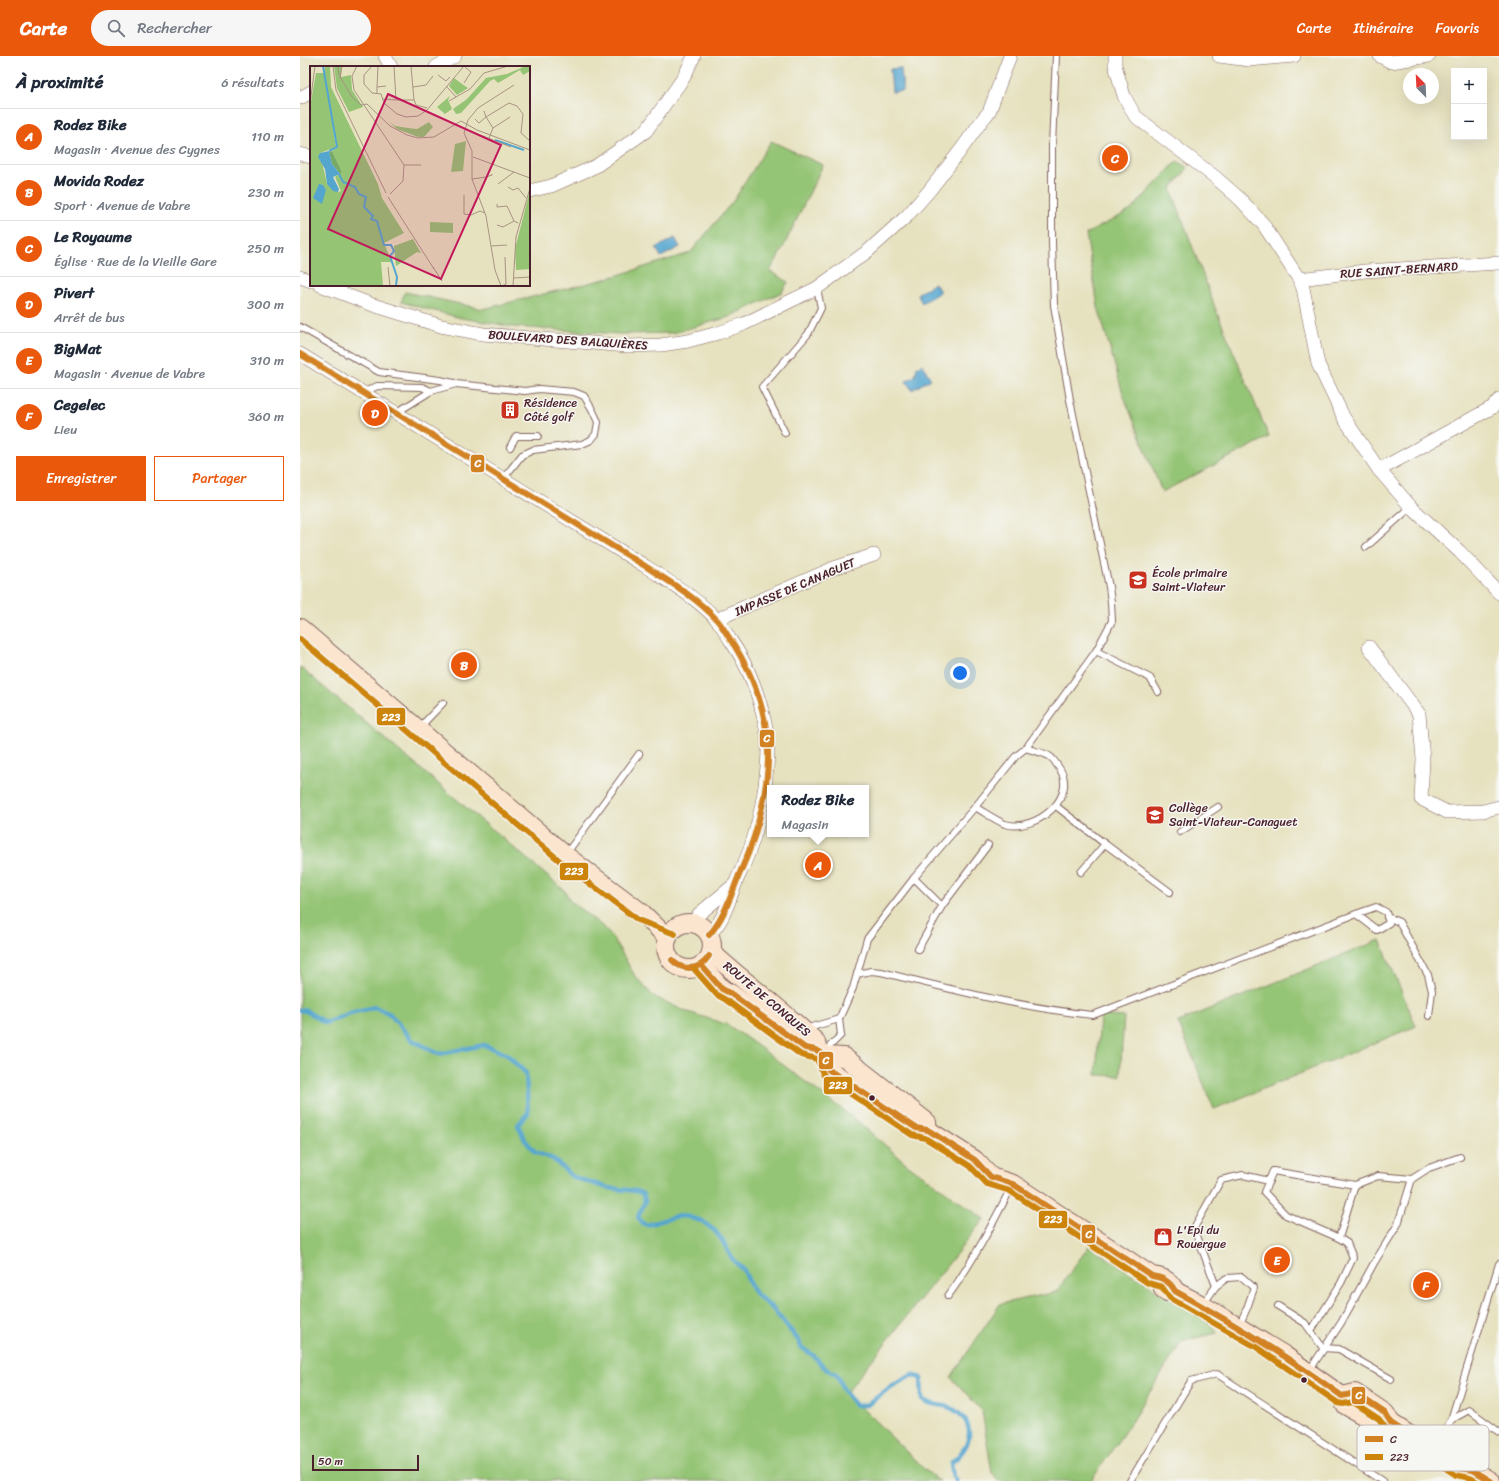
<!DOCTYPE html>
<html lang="fr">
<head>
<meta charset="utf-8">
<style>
	:root { --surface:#fff; --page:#f6f6f7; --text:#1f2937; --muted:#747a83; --line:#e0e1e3; --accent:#ea580c }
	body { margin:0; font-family:Sriracha,sans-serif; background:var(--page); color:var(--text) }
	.controls { position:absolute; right:12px; top:12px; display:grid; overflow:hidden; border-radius:0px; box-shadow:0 4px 16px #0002 }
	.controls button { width:36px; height:36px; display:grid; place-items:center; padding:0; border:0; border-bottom:1px solid var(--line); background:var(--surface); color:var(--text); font:20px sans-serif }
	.compass { position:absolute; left:1103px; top:12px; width:36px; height:36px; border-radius:50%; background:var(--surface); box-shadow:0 4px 16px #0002; rotate:336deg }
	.scale { position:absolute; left:12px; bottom:10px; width:107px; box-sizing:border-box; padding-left:4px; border:2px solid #4a1f2b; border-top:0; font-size:11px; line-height:14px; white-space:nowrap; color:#4a1f2b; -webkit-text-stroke:3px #f6f6f2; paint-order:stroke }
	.you { position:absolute; left:660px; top:617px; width:14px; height:14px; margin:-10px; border:3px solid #fff; border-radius:50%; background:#1a73e8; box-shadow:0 0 0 6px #1a73e833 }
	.badge { display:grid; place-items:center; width:26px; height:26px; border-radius:50%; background:var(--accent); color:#fff; font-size:13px; font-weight:700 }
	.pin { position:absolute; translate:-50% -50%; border:2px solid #fff; box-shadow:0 1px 4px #0006 }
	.popup { position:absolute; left:467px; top:729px; width:102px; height:52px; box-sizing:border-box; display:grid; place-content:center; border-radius:0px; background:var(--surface); filter:drop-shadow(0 1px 3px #0005); font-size:13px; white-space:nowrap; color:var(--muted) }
	.popup b { font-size:15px; color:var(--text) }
	.popup::after { content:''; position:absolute; left:50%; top:100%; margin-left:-8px; border:8px solid transparent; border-top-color:var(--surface) }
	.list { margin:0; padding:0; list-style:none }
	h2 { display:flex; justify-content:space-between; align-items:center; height:52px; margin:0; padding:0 16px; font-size:17px }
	h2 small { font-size:13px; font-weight:400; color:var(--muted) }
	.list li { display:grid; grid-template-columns:26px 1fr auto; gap:12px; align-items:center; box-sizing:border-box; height:56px; padding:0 16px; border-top:1px solid var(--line) }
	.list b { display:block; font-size:15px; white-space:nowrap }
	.list p { margin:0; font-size:13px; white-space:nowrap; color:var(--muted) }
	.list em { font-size:13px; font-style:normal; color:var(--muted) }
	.actions { display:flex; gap:8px; padding:12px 16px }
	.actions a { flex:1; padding:9px 0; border:1px solid var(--accent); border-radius:0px; text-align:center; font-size:14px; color:var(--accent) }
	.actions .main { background:var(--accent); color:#fff }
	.icon { flex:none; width:22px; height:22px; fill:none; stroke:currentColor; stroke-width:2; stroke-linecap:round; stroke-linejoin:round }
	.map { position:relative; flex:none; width:1199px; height:1425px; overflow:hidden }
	header { display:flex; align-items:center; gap:24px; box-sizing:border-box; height:56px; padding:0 20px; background:var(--accent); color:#fff }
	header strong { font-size:19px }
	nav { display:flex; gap:22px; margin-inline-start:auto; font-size:14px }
	.search { width:280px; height:36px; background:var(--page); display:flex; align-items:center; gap:10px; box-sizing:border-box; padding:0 14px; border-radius:22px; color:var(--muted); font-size:15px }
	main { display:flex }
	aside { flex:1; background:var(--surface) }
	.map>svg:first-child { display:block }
	.green { fill:#94c474; stroke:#6f7250 }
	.water { fill:#54a6cf; stroke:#4f627d }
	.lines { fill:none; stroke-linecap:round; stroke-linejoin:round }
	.stream { stroke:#54a6cf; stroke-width:4.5 }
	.service-casing { stroke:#81635e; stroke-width:8 }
	.minor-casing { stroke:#81635e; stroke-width:14 }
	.secondary-casing { stroke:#81635e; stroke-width:20 }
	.service { stroke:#fff; stroke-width:6 }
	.minor { stroke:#fff; stroke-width:13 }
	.secondary { stroke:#fbe5cf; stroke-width:18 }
	.bus-1-casing { stroke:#f6f6f2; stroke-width:9 }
	.bus-2-casing { stroke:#f6f6f2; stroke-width:9 }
	.bus-1 { stroke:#d28221; stroke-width:6 }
	.bus-2 { stroke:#cc840b; stroke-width:6 }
	.bus-dot { fill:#4a1f2b; stroke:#f6f6f2; stroke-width:1.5 }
	.labels { text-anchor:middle; stroke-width:3; stroke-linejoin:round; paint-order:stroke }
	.street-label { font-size:12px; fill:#4a1f2b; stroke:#f6f6f2 }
	.poi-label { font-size:12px; fill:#4a1f2b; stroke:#f6f6f2; text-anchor:start }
	.inset-river { fill:none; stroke:#54a6cf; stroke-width:2 }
	.inset-road { fill:none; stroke:#a89383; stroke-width:1 }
	.view { fill:#c2185b; fill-opacity:0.15; stroke:#c2185b; stroke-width:2 }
	.inset-edge { fill:none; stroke:#4a1f2b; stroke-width:2 }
	.key { fill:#f6f6f2; stroke:#c2b6b6; stroke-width:1 }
	.key-label { font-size:11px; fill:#4a1f2b }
	.line-badge { stroke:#f6f6f2; stroke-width:1.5 }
	.badge-label { font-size:11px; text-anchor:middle; font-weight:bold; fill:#fff }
</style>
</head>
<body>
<header>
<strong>Carte</strong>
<div class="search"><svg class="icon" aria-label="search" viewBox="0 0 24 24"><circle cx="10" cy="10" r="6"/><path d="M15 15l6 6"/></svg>Rechercher</div>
<nav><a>Carte</a><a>Itinéraire</a><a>Favoris</a></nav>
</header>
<main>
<aside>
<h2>À proximité<small>6 résultats</small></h2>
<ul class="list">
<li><span class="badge">A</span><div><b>Rodez Bike</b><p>Magasin · Avenue des Cygnes</p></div><em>110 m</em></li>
<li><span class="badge">B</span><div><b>Movida Rodez</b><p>Sport · Avenue de Vabre</p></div><em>230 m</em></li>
<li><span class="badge">C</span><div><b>Le Royaume</b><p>Église · Rue de la Vieille Gare</p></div><em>250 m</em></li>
<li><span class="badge">D</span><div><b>Pivert</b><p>Arrêt de bus</p></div><em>300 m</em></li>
<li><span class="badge">E</span><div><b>BigMat</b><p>Magasin · Avenue de Vabre</p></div><em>310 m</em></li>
<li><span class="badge">F</span><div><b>Cegelec</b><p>Lieu</p></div><em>360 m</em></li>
</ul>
<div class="actions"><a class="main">Enregistrer</a><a>Partager</a></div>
</aside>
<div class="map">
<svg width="1199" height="1425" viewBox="0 0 1199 1425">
	<rect width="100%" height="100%" fill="#f6f6f2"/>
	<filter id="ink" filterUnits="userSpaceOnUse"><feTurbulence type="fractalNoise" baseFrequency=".025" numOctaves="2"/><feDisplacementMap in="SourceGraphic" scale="8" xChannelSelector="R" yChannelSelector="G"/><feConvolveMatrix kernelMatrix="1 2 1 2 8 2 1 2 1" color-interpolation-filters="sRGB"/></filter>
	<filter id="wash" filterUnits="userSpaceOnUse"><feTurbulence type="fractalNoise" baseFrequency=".012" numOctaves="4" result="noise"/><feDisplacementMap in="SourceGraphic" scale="16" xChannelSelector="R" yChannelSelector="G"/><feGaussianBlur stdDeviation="0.9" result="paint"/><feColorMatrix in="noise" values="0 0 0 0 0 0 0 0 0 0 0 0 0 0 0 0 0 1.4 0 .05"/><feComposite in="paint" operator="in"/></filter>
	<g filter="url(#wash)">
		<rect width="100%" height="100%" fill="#e6e1be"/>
		<!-- green -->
		<g class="green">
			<path d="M471,85L523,109L481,196L470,215L488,226L482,236L429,261L373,277L320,278L214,271L161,262L101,246L105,236L183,253L305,223L390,197L434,144Z"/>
			<path d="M877,105L888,112L871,133L916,254L969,381L862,436L823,338L798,251L786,178L831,154Z"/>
			<path d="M0,611L265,835L270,845L302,870L313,882L335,920L353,940L385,955L428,969L458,990L556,1064L607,1108L684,1163L545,1338L566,1356L624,1413L639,1425H0Z"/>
			<path d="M1080,884L1116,970L914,1053L878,966Z"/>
			<path d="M800,959L824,961L820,1020L796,1019Z"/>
			<path d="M789,1190L914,1271L917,1277L882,1285L831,1366L791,1425H698L692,1417L682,1355L651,1321L700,1248L756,1236Z"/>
		</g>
		<!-- water -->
		<g class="water">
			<path d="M601,12L603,35L592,36L590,13Z"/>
			<path d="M375,182L380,191L361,201L356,192Z"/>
			<path d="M635,227L640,236L622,247L617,238Z"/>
			<path d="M622,308L631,323L612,334L606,325L615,320L617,311Z"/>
		</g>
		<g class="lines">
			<!-- stream -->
			<path class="stream" d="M0,954L6,955L26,967L50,957L75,951L90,958L112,984L139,998L184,989L206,998L226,1017L228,1057L218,1069L225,1084L235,1096L253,1103L273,1121L308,1132L336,1135L343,1138L345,1145L338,1161L342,1167L347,1169L374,1161L385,1160L402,1165L415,1175L422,1184L433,1204L444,1214L451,1231L455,1237L473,1253L499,1285L501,1291L514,1300L526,1313L536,1318L545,1336L555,1349H567L589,1332L612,1319L621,1322L622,1343C634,1352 641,1347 651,1352C678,1367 672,1390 651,1407L653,1421L656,1425"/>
		</g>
	</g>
	<g filter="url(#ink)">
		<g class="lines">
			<defs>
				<g id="service">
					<path d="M0,271L79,316L140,324L154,327"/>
					<path d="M63,337L77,330L122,331L131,335"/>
					<path d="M96,357L131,335L156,328L225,335L239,333L274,336L284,340L292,353L298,366L296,378L291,384L282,388L233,394L222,399L203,423"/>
					<path d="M485,377L462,331L508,278L521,252L517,232"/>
					<path d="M210,391L216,380H238"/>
					<path d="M1066,491L1111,451"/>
					<path d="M796,595L850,622L858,636"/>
					<path d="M119,672L143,647"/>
					<path d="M726,692L796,595L812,565L811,546L809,531L770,344L754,249L752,187V89L756,0"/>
					<path d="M756,750L805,788L870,836"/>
					<path d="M880,776L918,751"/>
					<path d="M266,798L339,698"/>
					<path d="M781,816L805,788"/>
					<path d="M614,822L642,850"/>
					<path d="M1087,861L1099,866L1128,919L1132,935L1129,960"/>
					<path d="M618,893L642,850L688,789"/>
					<path d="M557,918L571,915L581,916C651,933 721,952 793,959L1056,858L1076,851L1086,856L1089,867L1077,874L1056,858"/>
					<path d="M539,963L553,932L567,883L614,822L675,751L716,700L726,692C733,695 743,696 749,700C753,702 755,706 757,709C782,739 736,777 705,768C695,764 684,756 675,751"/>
					<path d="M505,973L539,963L541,979L524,996"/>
					<path d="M1112,1123L1129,1112L1160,1101"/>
					<path d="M1039,1182L986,1159L964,1136L973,1115L1055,1129"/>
					<path d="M916,1230L894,1172L921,1124L943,1119L969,1125"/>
					<path d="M648,1240C673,1206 693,1167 712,1130"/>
					<path d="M904,1247L916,1230L927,1222L942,1221L954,1232L947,1252L939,1270"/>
					<path d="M978,1250L1005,1267L1023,1292L1039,1293L1091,1323"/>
					<path d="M1009,1315L1041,1267L1074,1207L1098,1168L1112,1123L1078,1120L1055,1129L1039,1182L1047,1187L1053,1202L1041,1227L1011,1275"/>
					<path d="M1151,1364L1169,1354L1199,1376"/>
					<path d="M1135,1394L1151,1364L1199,1208"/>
					<path d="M830,1425L891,1325L917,1318L1082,1425"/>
				</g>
				<g id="minor">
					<path d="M85,0L91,11"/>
					<path d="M815,0V9L824,40L835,60L915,121L940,143L963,168L999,223L1003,232L1018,308L1044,362L1079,414L1111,451L1160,496L1199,537"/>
					<path d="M919,0L949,4L994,0"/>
					<path d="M1080,0L1091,6L1129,0"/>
					<path d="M136,11L155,0"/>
					<path d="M0,42L11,36"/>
					<path d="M0,98L11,101"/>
					<path d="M229,135L251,130L296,110L346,75L384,21L394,0"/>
					<path d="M0,221L11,225"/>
					<path d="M999,223L1065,215L1199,207"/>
					<path d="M20,229L73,249L141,270L183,278L328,290L361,289L388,285L418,277L444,268L517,232L568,195L607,160L629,135L660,95L683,63L689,56L710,0"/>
					<path d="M0,298L345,510C369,526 399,543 418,565C423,571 427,579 431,585C449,611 460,641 466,672C470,691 467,711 465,730C460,762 454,787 440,817C430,837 427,862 409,879"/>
					<path d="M1079,414L1193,351L1199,344"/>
					<path d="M418,565L424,560L534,512L574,499"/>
					<path d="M1069,591L1119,658L1123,703L1121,743L1147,756L1183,755L1199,751"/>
					<path d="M393,867L399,858L434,829"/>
				</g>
				<g id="secondary">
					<path d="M0,572L265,799L342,857L368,882"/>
					<circle cx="389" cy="890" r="23"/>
					<path d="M411,896C445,927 483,954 516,986L517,994"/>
					<path d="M401,909L422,933L430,937L505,992C524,994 525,996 529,1014L616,1072L628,1074L675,1104L691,1121L713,1128L852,1220C862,1221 871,1225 875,1235"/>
					<path d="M526,1000L544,1001L627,1066L628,1074"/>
					<path d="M863,1233L867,1236L875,1235L902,1249L984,1299L1042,1340L1045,1349L1078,1368L1091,1367"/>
					<path d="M1042,1340L1055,1337L1085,1357L1091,1367L1160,1412L1173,1414L1191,1425"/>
				</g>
			</defs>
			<!-- service casing -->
			<use href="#service" class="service-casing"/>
			<!-- minor casing -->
			<use href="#minor" class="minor-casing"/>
			<!-- secondary casing -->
			<use href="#secondary" class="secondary-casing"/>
			<!-- service -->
			<use href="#service" class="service"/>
			<!-- minor -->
			<use href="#minor" class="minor"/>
			<!-- secondary -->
			<use href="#secondary" class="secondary"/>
			<defs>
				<g id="bus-1">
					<path d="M0,298L345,510C370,526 397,542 417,564C424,572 428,581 434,589C451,616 463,648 467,679C472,720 459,775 442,812C432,835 426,860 409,879"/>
					<path d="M372,904C383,916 400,914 409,900"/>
					<path d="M401,909L422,933L430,937L505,992C522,994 525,997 529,1014L616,1072L628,1074L675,1104L691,1121L713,1128L852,1220C862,1221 870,1225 875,1235C933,1267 988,1301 1042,1340L1055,1337L1085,1357L1091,1367L1160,1412L1173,1414L1191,1425"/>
				</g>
				<g id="bus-2">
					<path d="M0,583L260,805L338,864L375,878"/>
					<path d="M395,914L417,939L426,944L501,999L517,1003L524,1020L612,1079L625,1082L670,1110L687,1128L710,1135L848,1227L862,1231L870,1242L956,1291L1038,1347L1043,1348L1053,1346L1079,1363L1087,1374L1156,1419L1170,1422L1176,1425"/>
				</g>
			</defs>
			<!-- bus-1 casing -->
			<use href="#bus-1" class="bus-1-casing"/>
			<!-- bus-2 casing -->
			<use href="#bus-2" class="bus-2-casing"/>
			<!-- bus-1 -->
			<use href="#bus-1" class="bus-1"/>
			<!-- bus-2 -->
			<use href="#bus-2" class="bus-2"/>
		</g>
	</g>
	<!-- icons -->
	<defs>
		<symbol id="building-square" viewBox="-11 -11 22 22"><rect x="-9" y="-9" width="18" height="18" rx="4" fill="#c8321e" stroke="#f6f6f2"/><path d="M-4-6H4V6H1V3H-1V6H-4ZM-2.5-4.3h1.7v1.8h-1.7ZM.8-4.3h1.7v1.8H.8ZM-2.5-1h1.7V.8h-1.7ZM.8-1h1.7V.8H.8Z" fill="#fff"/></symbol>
		<symbol id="school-square" viewBox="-11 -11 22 22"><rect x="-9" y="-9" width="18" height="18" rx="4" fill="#c8321e" stroke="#f6f6f2"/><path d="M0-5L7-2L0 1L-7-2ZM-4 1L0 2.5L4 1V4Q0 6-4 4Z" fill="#fff"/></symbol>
		<symbol id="shop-square" viewBox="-11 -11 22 22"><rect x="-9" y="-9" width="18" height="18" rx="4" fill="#c8321e" stroke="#f6f6f2"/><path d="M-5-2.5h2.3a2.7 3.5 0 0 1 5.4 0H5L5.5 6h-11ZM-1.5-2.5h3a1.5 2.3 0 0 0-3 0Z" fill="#fff"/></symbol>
	</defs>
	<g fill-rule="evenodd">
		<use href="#building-square" x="199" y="343" width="22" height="22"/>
		<use href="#school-square" x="827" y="513" width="22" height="22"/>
		<use href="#school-square" x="844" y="748" width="22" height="22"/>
		<use href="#shop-square" x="852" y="1170" width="22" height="22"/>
	</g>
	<!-- markers -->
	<g class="bus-dot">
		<circle cx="572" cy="1042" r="3.5"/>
		<circle cx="1004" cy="1324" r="3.5"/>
	</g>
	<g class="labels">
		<!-- street labels -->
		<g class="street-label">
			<text transform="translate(1099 214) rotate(-4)" y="4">RUE SAINT-BERNARD</text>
			<text transform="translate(268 284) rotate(4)" y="4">BOULEVARD DES BALQUIÈRES</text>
			<text transform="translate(495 531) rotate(-23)" y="4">IMPASSE DE CANAGUET</text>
			<text transform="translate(467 943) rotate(40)" y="4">ROUTE DE CONQUES</text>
		</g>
		<!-- poi labels -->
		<g class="poi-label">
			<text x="224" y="351">Résidence<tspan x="224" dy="14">Côté golf</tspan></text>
			<text x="852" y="521">École primaire<tspan x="852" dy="14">Saint-Viateur</tspan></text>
			<text x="869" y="756">Collège<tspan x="869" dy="14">Saint-Viateur-Canaguet</tspan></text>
			<text x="877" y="1178">L'Epi du<tspan x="877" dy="14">Rouergue</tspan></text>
		</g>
	</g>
	<!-- overview -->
	<g transform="translate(10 10)">
		<rect width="220" height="220" fill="#e6e1be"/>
		<path d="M15,0H20L21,21L68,118L72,132L94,167L74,177L82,196H71L73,220H0V41L6,7H14ZM20,45L27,82L22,85L32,106L25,111L31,125L28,126L17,118L10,87L26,81ZM24,0H31V11L41,9L42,24L53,41L39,46L27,22ZM216,0H220V5L213,9L210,4L188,17L184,13L180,15L151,47L146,48L143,43L157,33L176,12L197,8ZM144,12L152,18L158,22L147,29L139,20ZM140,30L138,34L142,43L135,48L127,41ZM78,55L85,60L98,62L107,63L119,56L123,61L114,71H108L87,63ZM156,75L153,105L141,106L145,78ZM220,124V203L206,204L205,183ZM120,156L143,157V167L120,166ZM103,173L111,187L107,186L86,200L84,180Z" fill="#94c474" fill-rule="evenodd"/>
		<path d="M22,85L32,106L30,108L22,98L19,86Z" fill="#7a6"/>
		<path d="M19,85L22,98L30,108L23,111L29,123L28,126L23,125L17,118L15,103L8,91L10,87ZM9,118L13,119L16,124L12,138L3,132Z" fill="#54a6cf"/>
		<path class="inset-river" d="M13,0L27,81L19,85M185,74L214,84M29,108L33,116L45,121L49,128L56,131L54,141L63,150L61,153L67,155L74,179H81L84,185L80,190L87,211L86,220"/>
		<path class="inset-road" d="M23,0L26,24L76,127M28,0L29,9L42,31L51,39L57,38L80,60L97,69L108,72L124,71L151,55L167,64L220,84M47,0L42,10L44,24L94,99L93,115L80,128M62,0L54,9V18L62,27L71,28L74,37L87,48L96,51L108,50L117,44L154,0M84,0L86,34H104M101,0L104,34L106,39L117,42M128,9L136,15L140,11M30,13L32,0M154,17L161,6L155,1M136,20L146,31M67,21L68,0M103,21L116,19L123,10M67,28V21L76,20M72,33L86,34M139,35L160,23L174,7L198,0M0,38L5,0M165,53L169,57L176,51L174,45M183,62L200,51M165,67L201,81M179,72L183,62L176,51L199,37L207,40L213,48L211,67L220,75M163,91L220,112M94,99H111M162,113L176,111L182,109V108L180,110M188,118L204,106M198,121L203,124L208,122L216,132M154,129V148L161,149L170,145L175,147M78,131L124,203M187,138V141L197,140L204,155L208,157M187,159L193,161L204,155M181,180L197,179M78,201L80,220M123,201L132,215M204,212L220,211M191,220L185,204L176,150L162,113V85L154,67L158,54L168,42L204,19M192,220L196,218L195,191M203,220L206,171L220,122"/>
		<path class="view" d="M78,28L191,79L131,213L18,163Z"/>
		<rect width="220" height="220" class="inset-edge"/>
	</g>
	<!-- legend -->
	<rect x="1057" y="1369" width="132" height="46" rx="6" class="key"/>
	<rect x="1065" y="1380" width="18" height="6" fill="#d28221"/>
	<rect x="1065" y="1398" width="18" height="6" fill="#cc840b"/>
	<g class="key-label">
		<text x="1090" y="1387">C</text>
		<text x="1090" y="1405">223</text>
	</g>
	<g class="line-badge">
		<rect x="170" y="398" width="15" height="19" rx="4" fill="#d28221"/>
		<rect x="76" y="651" width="30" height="19" rx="4" fill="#cc840b"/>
		<rect x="459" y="673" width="16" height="19" rx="4" fill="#d28221"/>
		<rect x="259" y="806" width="30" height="19" rx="4" fill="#cc840b"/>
		<rect x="518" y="995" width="16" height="19" rx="4" fill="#d28221"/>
		<rect x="523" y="1020" width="30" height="19" rx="4" fill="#cc840b"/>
		<rect x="738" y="1154" width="30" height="19" rx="4" fill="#cc840b"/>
		<rect x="781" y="1168" width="15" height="20" rx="4" fill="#d28221"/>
		<rect x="1051" y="1330" width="15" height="19" rx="4" fill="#d28221"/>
	</g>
	<g class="badge-label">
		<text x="178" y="411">C</text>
		<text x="91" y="665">223</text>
		<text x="467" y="686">C</text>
		<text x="274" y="819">223</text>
		<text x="526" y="1008">C</text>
		<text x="538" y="1033">223</text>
		<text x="753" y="1167">223</text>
		<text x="789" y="1182">C</text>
		<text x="1059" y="1343">C</text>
	</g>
</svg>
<div class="controls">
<button>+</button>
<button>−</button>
</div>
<svg class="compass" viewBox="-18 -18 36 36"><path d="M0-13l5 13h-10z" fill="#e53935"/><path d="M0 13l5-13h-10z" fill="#747a83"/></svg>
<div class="scale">50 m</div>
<div class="you"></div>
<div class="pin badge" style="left:518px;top:809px">A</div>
<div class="popup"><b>Rodez Bike</b>Magasin</div>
<div class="pin badge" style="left:164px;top:609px">B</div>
<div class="pin badge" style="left:815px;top:102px">C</div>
<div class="pin badge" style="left:75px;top:357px">D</div>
<div class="pin badge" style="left:977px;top:1204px">E</div>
<div class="pin badge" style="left:1126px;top:1229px">F</div>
</div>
</main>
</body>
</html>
